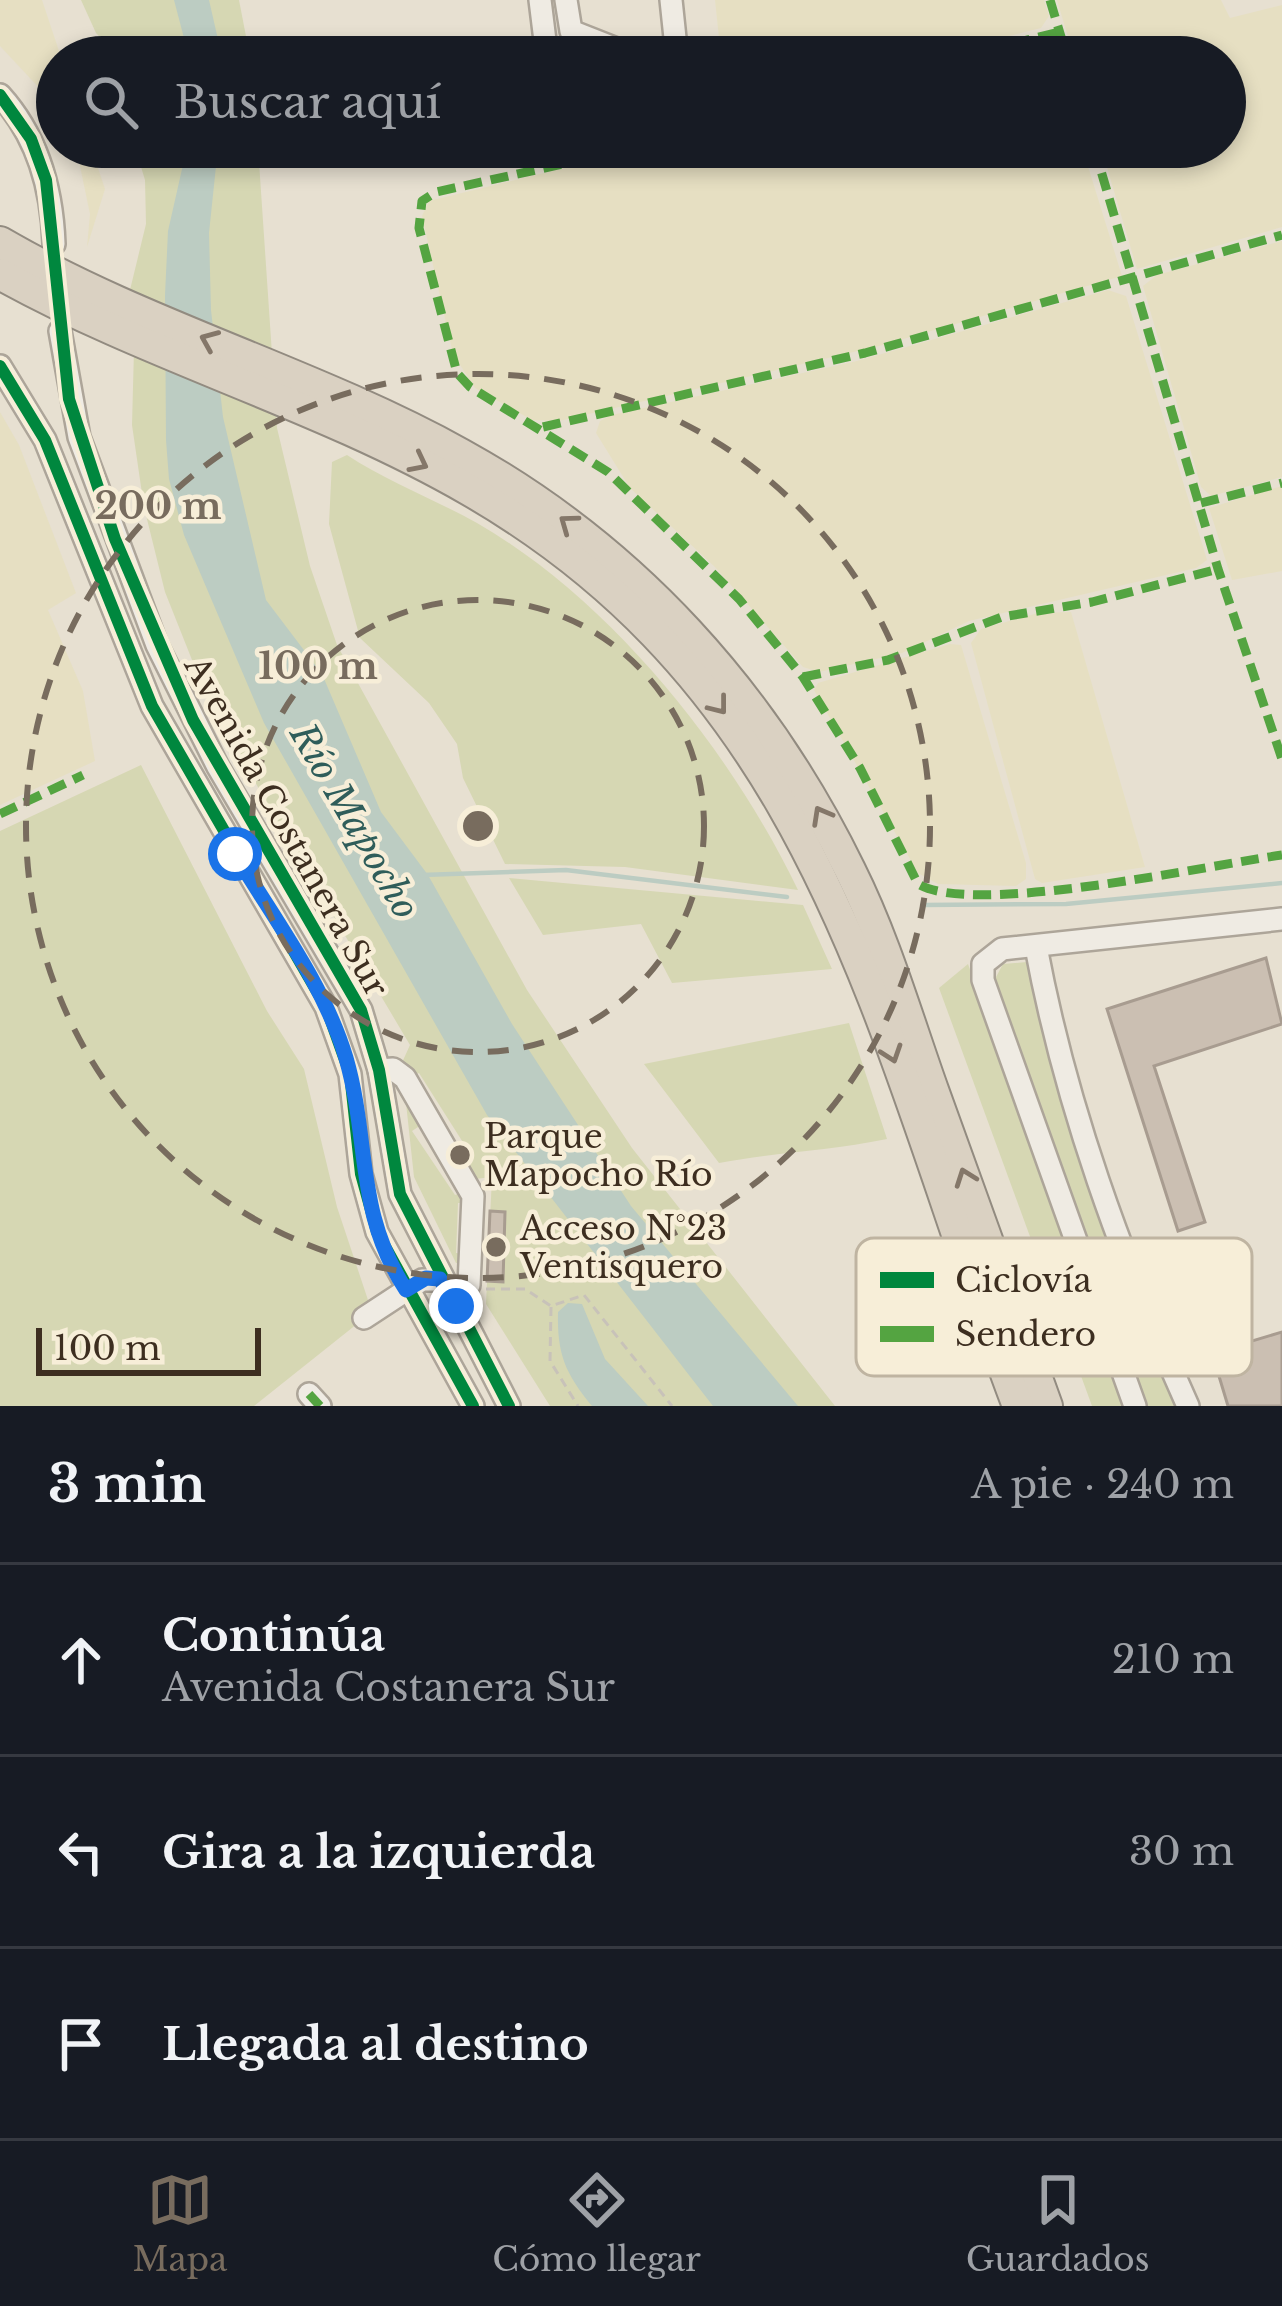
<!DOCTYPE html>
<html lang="es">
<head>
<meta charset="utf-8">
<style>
	:root { --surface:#171b24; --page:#242831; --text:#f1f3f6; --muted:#9ea1a6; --line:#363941; --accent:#786c5e }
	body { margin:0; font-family:"Libre Baskerville",serif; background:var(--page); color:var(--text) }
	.scale { position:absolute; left:36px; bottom:30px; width:225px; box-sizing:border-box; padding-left:12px; border:6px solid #3d2e20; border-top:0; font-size:33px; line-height:42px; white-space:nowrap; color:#3d2e20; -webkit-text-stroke:9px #f7eed8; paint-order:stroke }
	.stop { position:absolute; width:36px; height:36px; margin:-27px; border:9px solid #1a73e8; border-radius:50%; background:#fff }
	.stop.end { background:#1a73e8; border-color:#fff; box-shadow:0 3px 12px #0008 }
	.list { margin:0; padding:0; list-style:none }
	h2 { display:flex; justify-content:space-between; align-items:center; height:156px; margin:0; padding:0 48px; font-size:51px }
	h2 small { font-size:39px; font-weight:400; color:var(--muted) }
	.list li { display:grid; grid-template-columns:78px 1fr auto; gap:36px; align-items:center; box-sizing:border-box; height:192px; padding:0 48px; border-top:3px solid var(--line) }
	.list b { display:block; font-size:45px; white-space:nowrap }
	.list p { margin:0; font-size:39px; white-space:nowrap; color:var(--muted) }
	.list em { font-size:39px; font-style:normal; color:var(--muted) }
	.icon { flex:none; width:66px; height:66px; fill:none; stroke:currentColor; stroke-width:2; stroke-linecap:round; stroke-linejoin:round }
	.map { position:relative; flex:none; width:1282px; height:1406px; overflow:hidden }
	.search { position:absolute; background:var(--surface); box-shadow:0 6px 18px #0003; left:36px; right:36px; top:36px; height:132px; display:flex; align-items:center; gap:30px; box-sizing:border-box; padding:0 42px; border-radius:66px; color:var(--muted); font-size:45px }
	.sheet { height:732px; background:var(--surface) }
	nav { display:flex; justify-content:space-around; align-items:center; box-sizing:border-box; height:168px; border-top:3px solid var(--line); background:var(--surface); font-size:33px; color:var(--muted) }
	nav a { display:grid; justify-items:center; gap:6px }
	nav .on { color:var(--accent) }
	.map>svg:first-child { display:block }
	.farmland { fill:#e6dfc2 }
	.green { fill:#d6d7b3 }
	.water { fill:#bcccc2 }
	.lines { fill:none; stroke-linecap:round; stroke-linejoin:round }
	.stream { stroke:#bcccc2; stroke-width:4.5 }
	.building { fill:#cbbfb2; stroke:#a89c90; stroke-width:3 }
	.minor-casing { stroke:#ada599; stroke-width:26 }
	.highway-casing { stroke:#928b80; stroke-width:34 }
	.path { stroke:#c8c2b9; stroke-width:3; stroke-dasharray:9 6; stroke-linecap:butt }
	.minor { stroke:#efebe3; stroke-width:21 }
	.highway { stroke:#dad1c2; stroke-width:30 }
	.quiet { stroke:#54a441; stroke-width:9; stroke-dasharray:18 9; stroke-linecap:butt }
	.cycleway-casing { stroke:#f7eed8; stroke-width:20 }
	.cycleway { stroke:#00873e; stroke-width:12 }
	.oneway { stroke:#847769 }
	.route { stroke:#1a73e8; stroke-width:15 }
	.ring { fill:none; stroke:#786c5e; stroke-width:6; stroke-dasharray:21 15 }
	.poi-dot { fill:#786c5e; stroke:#f7eed8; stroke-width:4.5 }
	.labels { text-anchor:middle; stroke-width:9; stroke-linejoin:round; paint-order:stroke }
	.street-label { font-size:33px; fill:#3d2e20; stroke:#f7eed8 }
	.poi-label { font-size:33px; fill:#3d2e20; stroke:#f7eed8; text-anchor:start }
	.water-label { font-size:36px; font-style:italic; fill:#2f5d5a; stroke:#f7eed8 }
	.key { fill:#f7eed8; stroke:#bfb4a1; stroke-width:3 }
	.key-label { font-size:33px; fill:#3d2e20 }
	.centre { fill:#786c5e; stroke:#f7eed8; stroke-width:6 }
	.ring-label { font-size:36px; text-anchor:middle; font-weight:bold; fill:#786c5e; stroke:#f7eed8; stroke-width:9; stroke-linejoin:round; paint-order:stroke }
</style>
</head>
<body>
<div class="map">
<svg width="1282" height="1406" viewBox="0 0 1282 1406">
	<rect width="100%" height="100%" fill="#e7e0d1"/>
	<!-- farmland -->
	<g class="farmland">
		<path d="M0,0H42L61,57L57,107L0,46Z"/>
		<path d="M715,0H1044L1049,16L1041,28L926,57H721Z"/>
		<path d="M1057,0H1221L1230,18L1282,5V227L1137,269L1101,147H1225V57H1074Z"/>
		<path d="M76,147H91L105,189L87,247L90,214Z"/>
		<path d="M697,147H1082L1122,276L879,346L559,421L532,420L475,388L453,354L422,216L429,201L601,159Z"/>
		<path d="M1282,241V477L1211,496L1201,487L1143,286L1157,275Z"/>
		<path d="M1108,290L1126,296L1207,560L1196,568L969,621L902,653L819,672L803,667L715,567L630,488L596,433L600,421L612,415L857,361Z"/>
		<path d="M0,412L19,445L76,593L48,610L83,691L95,761L0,805Z"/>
		<path d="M1282,486V571L1232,580L1209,508Z"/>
		<path d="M1071,612L1145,867L1042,883L1035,879L971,643L981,629L1038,613Z"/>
		<path d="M950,644L961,645L1026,863V879L1016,886L938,884L918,873L814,690L818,683Z"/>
	</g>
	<!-- green -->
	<g class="green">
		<path d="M81,0H239L250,57H119L96,33Z"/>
		<path d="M135,147H258L277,428L310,566L337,645L527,990L632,1148L835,1406H550L486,1304L492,1177L475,1179L463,1161L471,1155L419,1073L407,1079L400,1067L410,1045L267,804L198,675L165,592L144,507L132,425L135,311L130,290L146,224L145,180Z"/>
		<path d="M347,455C388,482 434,499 477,523C612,601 731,751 798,890L625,867L505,864L463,778L457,744L429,703L360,638L329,524L332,462Z"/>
		<path d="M141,765L267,1011L304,1069L337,1207L372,1312L254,1406H0V831Z"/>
		<path d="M509,878L803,905L832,969L672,983L641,924L543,935Z"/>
		<path d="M1027,962L1096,1194L1184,1406H1146L995,979L1003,964Z"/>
		<path d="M968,964L1124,1406H1092L939,988Z"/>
		<path d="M849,1023L887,1139C829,1151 777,1152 719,1163L644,1064Z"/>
		<path d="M406,1103L421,1125L412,1131L455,1195L466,1191L470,1203H458L456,1253L467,1254L466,1263H456L414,1177Z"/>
	</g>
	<!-- water -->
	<g class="water">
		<path d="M174,0H209L222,57H189Z"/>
		<path d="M187,147H218L209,233L211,310L223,417L266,600L322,674L381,812L428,875L512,1024L631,1206L798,1406H713L487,1115L264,723L184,535L169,479L166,440L165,295L168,231Z"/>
		<path d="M568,1303L582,1304L605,1359L648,1406H592C565,1373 557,1354 558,1312Z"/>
	</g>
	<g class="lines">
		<!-- stream -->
		<g class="stream">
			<path d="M422,875L566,870L787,897"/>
			<path d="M922,905L1066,904L1282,883"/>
		</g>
	</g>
	<!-- building -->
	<g class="building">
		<path d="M1266,958L1282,1024L1154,1066L1205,1222L1178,1231L1107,1009Z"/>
		<path d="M490,1211L505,1212L503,1282L487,1281Z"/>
		<path d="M1282,1332V1406H1228L1212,1353Z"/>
	</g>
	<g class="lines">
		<defs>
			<g id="minor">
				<path d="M540,0L547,57"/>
				<path d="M566,0L571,31L637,57"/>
				<path d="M671,0L677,57"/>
				<path d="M0,95C38,137 52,188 54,244"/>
				<path d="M60,331L79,437L157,645L218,767L361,1010L379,1070L400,1194L509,1406"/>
				<path d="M0,366L45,440L152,706L326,1007L350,1074L361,1174L377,1232L473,1406"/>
				<path d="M1036,947C1066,1107 1121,1257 1188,1406"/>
				<path d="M379,1070L393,1069L405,1078L473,1196L469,1285L456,1306"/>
				<path d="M364,1318L422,1280H442"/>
				<path d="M309,1394L320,1406"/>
				<path d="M1135,1406L983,980V964L1002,949L1282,919"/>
			</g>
			<g id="highway">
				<path d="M0,242C146,327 313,372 461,454C633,549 764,694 850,870C885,940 907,1017 933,1090C971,1196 1009,1301 1047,1406"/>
				<path d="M0,274C151,358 320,404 469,490C829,697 882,1049 1018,1406"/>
			</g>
		</defs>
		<!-- minor casing -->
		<use href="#minor" class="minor-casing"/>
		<!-- highway casing -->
		<use href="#highway" class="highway-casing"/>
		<!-- path -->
		<g class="path">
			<path d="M486,1289H525L551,1306L584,1295L672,1406"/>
			<path d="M551,1307L550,1361L578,1406"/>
		</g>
		<!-- minor -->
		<use href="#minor" class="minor"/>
		<!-- highway -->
		<use href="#highway" class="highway"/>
		<!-- quiet -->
		<g class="quiet">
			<path d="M1050,0L1067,57"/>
			<path d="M960,57L1059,32"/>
			<path d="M640,147L436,192L422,201L419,228L457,373L470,387L608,472L739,599L803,677L860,768L918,884C974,917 1209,865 1282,855"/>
			<path d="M1094,147L1218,569L1282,759"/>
			<path d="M543,427L865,353L1282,235"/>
			<path d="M1201,503L1282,483"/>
			<path d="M803,677L888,660L1002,617L1092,602L1218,569"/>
			<path d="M0,814L83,775"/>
			<path d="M309,1394L320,1406"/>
		</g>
		<defs>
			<g id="cycleway">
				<path d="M0,95L31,139L46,180L69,399L115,539L193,720L361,1010L379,1070L400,1194L509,1406"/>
				<path d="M0,366L45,440L152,706L326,1007L350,1074L361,1174L377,1232L473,1406"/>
			</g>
		</defs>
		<!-- cycleway casing -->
		<use href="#cycleway" class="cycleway-casing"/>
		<!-- cycleway -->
		<use href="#cycleway" class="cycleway"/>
	</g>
	<!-- one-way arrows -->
	<defs><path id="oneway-chevron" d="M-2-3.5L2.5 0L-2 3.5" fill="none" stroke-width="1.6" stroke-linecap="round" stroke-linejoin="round" transform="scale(3)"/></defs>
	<g class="oneway">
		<use href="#oneway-chevron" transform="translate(209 340) rotate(-157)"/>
		<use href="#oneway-chevron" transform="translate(419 463) rotate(27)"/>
		<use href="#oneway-chevron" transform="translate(568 523) rotate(-144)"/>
		<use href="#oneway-chevron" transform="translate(719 706) rotate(52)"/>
		<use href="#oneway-chevron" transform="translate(821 815) rotate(-119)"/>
		<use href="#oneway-chevron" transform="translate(892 1054) rotate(71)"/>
		<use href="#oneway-chevron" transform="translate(965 1177) rotate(-110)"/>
	</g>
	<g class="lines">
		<!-- route -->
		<path class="route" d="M235,854C274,919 324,984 346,1058C370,1141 355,1212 406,1290L426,1278L440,1279L456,1306"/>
	</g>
	<!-- distance rings -->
	<g class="ring">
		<circle cx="478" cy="826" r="226"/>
		<circle cx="478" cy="826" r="452"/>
	</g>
	<!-- markers -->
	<g class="poi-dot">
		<circle cx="460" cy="1155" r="12"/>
		<circle cx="496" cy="1247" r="12"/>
	</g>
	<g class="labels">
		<!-- street labels -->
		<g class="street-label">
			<text transform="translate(287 826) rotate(61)" y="12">Avenida Costanera Sur</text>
		</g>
		<!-- poi labels -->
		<g class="poi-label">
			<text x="484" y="1148">Parque<tspan x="484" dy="38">Mapocho Río</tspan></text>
			<text x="520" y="1240">Acceso N°23<tspan x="520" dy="38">Ventisquero</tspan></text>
		</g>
		<!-- water labels -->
		<g class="water-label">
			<text transform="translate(355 821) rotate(60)" y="13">Río Mapocho</text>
		</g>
	</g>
	<!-- legend -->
	<rect x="856" y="1238" width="396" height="138" rx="18" class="key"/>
	<rect x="880" y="1272" width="54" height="16" fill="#00873e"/>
	<rect x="880" y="1326" width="54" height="16" fill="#54a441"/>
	<g class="key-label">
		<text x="955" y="1292">Ciclovía</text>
		<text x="955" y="1346">Sendero</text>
	</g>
	<circle cx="478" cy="826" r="18" class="centre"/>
	<g class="ring-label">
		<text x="158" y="519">200 m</text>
		<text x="318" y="679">100 m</text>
	</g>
</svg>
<div class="scale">100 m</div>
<div class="stop" style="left:235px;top:854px"></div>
<div class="stop end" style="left:456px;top:1306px"></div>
<div class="search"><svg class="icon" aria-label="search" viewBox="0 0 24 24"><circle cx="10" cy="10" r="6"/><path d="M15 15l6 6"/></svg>Buscar aquí</div>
</div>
<section class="sheet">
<h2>3 min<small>A pie · 240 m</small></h2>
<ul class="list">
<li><svg class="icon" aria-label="ahead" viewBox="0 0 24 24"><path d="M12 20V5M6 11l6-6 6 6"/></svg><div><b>Continúa</b><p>Avenida Costanera Sur</p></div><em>210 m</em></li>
<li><svg class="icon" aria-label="left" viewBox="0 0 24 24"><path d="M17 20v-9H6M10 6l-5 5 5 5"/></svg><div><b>Gira a la izquierda</b></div><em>30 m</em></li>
<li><svg class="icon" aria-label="arrive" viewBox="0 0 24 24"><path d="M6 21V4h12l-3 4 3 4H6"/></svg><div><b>Llegada al destino</b></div></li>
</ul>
</section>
<nav>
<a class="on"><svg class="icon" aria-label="map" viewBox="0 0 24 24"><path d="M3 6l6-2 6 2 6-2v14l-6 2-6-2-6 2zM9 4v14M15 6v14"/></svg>Mapa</a>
<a><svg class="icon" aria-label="directions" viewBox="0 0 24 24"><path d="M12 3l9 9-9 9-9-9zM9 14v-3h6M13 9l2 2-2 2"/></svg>Cómo llegar</a>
<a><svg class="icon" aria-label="saved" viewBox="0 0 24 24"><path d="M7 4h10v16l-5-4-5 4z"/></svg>Guardados</a>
</nav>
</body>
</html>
